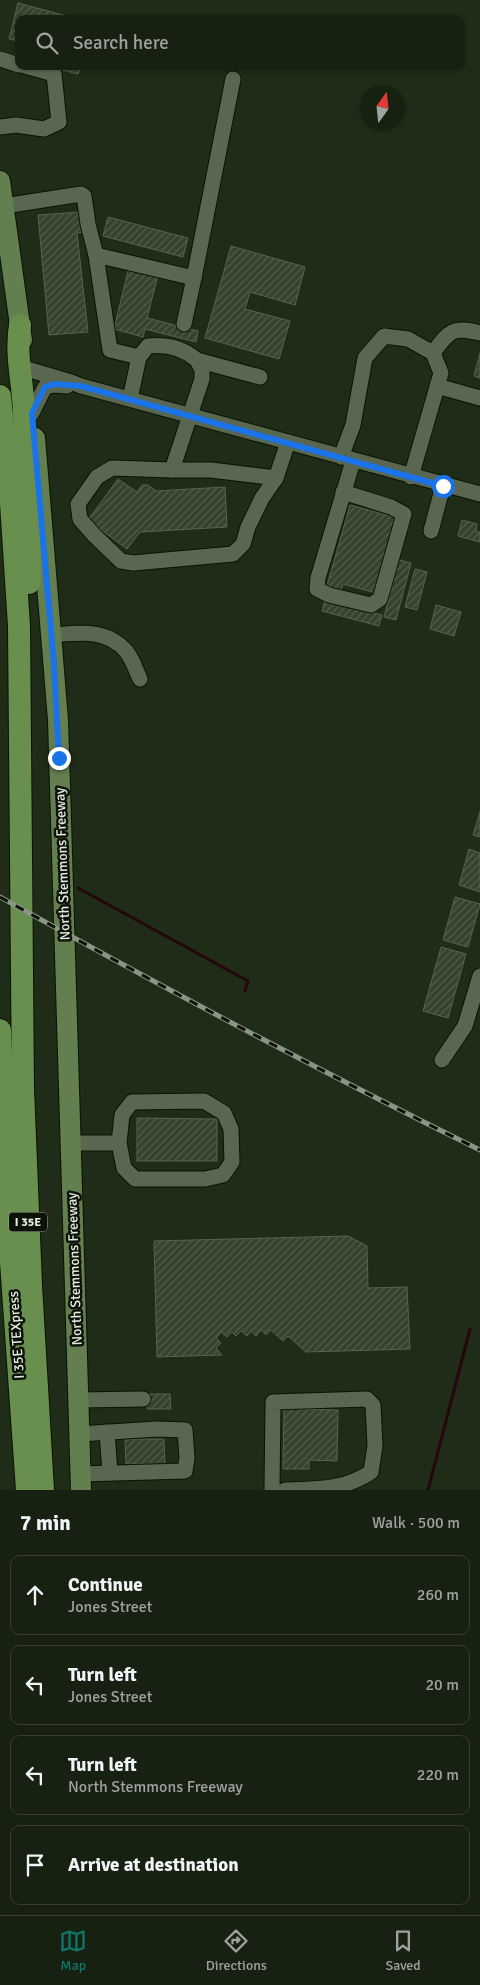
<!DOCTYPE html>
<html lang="en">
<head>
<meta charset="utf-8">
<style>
	:root { --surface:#172111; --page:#20291a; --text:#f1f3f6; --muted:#9ea39f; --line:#363e31; --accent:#0f766e }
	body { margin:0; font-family:Signika,sans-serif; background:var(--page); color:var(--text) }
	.compass { position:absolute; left:360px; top:85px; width:45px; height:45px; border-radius:50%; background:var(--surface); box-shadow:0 1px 4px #0004; rotate:15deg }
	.stop { position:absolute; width:15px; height:15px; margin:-11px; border:4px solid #1a73e8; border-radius:50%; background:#fff }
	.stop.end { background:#1a73e8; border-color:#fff; box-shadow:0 1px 5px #0008 }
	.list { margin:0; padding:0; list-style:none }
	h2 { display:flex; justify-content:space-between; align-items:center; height:65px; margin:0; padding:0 20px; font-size:21px }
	h2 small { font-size:16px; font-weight:400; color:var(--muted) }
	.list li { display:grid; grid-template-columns:32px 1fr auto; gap:15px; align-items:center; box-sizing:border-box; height:80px; margin:0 10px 10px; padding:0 10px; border:1px solid var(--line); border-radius:10px }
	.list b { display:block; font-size:19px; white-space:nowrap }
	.list p { margin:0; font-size:16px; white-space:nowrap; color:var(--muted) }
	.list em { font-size:16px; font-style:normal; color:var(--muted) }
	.icon { flex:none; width:28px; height:28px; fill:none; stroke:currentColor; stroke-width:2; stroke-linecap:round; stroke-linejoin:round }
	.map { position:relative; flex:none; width:480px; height:1490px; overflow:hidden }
	.search { position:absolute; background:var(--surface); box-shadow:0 1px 4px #0004; left:15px; right:15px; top:15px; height:55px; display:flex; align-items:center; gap:12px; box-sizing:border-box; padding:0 18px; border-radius:10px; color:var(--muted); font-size:19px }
	.sheet { height:425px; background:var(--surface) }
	nav { display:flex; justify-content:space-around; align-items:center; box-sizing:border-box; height:70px; border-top:1px solid var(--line); background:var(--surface); font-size:14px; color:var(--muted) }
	nav a { display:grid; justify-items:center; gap:2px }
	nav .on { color:var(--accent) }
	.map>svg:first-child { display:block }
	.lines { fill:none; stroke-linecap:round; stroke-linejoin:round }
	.stream { stroke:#24060d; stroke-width:3 }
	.building { fill:url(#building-hatch); stroke:#56644d }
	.minor-casing { stroke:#091403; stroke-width:17 }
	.major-casing { stroke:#091403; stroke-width:22 }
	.highway-casing { stroke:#091403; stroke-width:24 }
	.minor { stroke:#596750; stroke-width:15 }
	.major { stroke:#637f4f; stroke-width:20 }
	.highway { stroke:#698f4f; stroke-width:22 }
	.rail-casing { stroke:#8a9584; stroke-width:5 }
	.rail { stroke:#0d1209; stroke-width:3; stroke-dasharray:9; stroke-linecap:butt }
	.route { stroke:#1a73e8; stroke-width:6 }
	.labels { text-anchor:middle; stroke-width:5; stroke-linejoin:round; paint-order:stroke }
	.shield { fill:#0d1209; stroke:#a2aa9d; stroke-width:1 }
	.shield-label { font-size:12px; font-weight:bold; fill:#e2ebdd }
	.street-label { font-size:14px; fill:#e2ebdd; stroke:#0d1209 }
</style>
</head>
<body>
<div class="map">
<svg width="480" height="1490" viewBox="0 0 480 1490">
	<defs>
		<pattern id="building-hatch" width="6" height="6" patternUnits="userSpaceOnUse" patternTransform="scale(1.25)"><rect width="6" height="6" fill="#35422d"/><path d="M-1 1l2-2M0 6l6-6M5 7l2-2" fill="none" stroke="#525d4b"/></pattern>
	</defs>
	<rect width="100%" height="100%" fill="#1f2c17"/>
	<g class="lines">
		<!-- stream -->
		<g class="stream">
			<path d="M78,888L248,981L245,991"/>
			<path d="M428,1490L470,1329"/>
		</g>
	</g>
	<!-- building -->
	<g class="building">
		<path d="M18,3L78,19H19V59L14,58L18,41L9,39Z"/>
		<path d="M47,66H81L78,74Z"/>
		<path d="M81,212L83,232L77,233L88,332L49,335L38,215Z"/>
		<path d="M108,217L188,238L183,257L103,236Z"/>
		<path d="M231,246L305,267L295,305L250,292L245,309L290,321L279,359L205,338Z"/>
		<path d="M129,267L158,275L147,318L198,331L196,342L145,329L143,337L114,329Z"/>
		<path d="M480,353V378L474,376Z"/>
		<path d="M118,479L137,492L142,485H148L156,491L225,487L227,527L140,532L127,549L88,520Z"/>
		<path d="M350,505L397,518L376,593L343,584L340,593L326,589Z"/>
		<path d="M462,520L477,524L476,531L480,532V542L458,536Z"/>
		<path d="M399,560L411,563L396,620L384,617Z"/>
		<path d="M415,569L427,572L417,610L405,607Z"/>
		<path d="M325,600L382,615L379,626L322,611Z"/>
		<path d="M436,605L461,612L454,636L430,629Z"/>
		<path d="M480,812V837L473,835Z"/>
		<path d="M469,849L480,853V892L459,885Z"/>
		<path d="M455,897L480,904L468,947L443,940Z"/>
		<path d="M441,947L466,954L448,1018L423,1011Z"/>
		<path d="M137,1118L217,1119V1161H137Z"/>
		<path d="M348,1236L367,1246L368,1288L407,1287L410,1349L306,1352L288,1336L283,1341L271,1330L266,1335L261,1330L256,1336L251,1331L247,1336L241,1331L236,1336L232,1332L227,1337L221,1332L216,1338L221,1343L216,1348L222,1355L157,1357L154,1241Z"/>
		<path d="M147,1394H170L171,1409H147Z"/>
		<path d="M284,1409L338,1410L337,1461L309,1460V1469H283Z"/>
		<path d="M125,1439H164L165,1464H126Z"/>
	</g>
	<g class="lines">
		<defs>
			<g id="minor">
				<path d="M0,59L19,65"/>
				<path d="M0,127L16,125L44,129L59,122L54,74L25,66"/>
				<path d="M4,206L81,194L84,196L88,224L96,255L110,350L139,357"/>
				<path d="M96,255L194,278L184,324"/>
				<path d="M194,278L233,79"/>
				<path d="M433,353C449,331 452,326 480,333"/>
				<path d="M197,360L202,370V379L172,470L112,468L97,477L78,504L80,519L94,535L121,561L133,563L233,554L243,544L248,527L262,498L276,478L288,442"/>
				<path d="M27,369L71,382L81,386L480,494"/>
				<path d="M437,386L480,398"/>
				<path d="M130,399L139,357L148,346C166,344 183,348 197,360L260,377"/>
				<path d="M32,413L45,387L54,385L67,386"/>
				<path d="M341,457L353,425L365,358L384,336L408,339L433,353L441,373L411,477"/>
				<path d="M172,470H211L276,478"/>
				<path d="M343,492L391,507L404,514L380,599L371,605L329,595L317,589L318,578L353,461"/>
				<path d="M431,531L443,486"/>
				<path d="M52,635C78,633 106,628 126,651C132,658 136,670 140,679"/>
				<path d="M442,1060L465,1026L480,976"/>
				<path d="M70,1143H119L122,1115L132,1102L204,1101L224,1113L231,1129L232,1162L223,1175L205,1179H135L124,1168L119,1143"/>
				<path d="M78,1400L143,1399"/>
				<path d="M107,1432L110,1473"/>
				<path d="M79,1434L157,1429L185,1430L187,1458L185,1471L80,1474"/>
				<path d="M272,1490L273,1402L367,1399L373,1405L375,1446L371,1472C344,1490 317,1489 285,1490"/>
			</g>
			<g id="major">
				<path d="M0,181L22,340"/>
				<path d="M35,438L58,720L81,1490"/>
			</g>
			<g id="highway">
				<path d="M20,325C15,356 23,382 24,412C26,467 30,522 30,577L29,583"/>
				<path d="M0,396L11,503L19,626L23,1089L31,1285L43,1490"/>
				<path d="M0,1030L7,1205L27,1490"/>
			</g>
		</defs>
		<!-- minor casing -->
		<use href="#minor" class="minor-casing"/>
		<!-- major casing -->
		<use href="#major" class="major-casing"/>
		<!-- highway casing -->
		<use href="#highway" class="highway-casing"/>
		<!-- minor -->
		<use href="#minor" class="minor"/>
		<!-- major -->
		<use href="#major" class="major"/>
		<!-- highway -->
		<use href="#highway" class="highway"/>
		<defs>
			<path id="rail" d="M0,897C158,985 318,1070 480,1150"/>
		</defs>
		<!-- rail casing -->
		<use href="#rail" class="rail-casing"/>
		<!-- rail -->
		<use href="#rail" class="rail"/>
	</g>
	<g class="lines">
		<!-- route -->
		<path class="route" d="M59,758L54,664L32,413L45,387L54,384L81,386L443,486"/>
	</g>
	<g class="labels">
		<!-- shield labels -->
		<rect class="shield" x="9" y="1212.5" width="38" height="19" rx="4"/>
		<g class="shield-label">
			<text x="28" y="1226">I 35E</text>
		</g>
		<!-- street labels -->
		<g class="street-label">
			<text transform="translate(62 864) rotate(-92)" y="5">North Stemmons Freeway</text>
			<text transform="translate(74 1269) rotate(-92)" y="5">North Stemmons Freeway</text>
			<text transform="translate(16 1335) rotate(-94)" y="5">I 35E TEXpress</text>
		</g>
	</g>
</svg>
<svg class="compass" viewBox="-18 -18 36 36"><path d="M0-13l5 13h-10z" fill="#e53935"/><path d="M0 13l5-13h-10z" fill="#9ea39f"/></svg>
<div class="stop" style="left:443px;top:486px"></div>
<div class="stop end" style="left:59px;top:758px"></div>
<div class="search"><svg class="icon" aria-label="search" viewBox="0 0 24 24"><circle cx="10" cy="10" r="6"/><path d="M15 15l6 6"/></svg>Search here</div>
</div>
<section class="sheet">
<h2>7 min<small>Walk · 500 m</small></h2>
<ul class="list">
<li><svg class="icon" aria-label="ahead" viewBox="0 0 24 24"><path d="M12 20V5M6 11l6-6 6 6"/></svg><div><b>Continue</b><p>Jones Street</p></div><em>260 m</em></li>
<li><svg class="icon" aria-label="left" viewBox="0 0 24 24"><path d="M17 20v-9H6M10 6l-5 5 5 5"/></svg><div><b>Turn left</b><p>Jones Street</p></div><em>20 m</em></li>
<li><svg class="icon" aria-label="left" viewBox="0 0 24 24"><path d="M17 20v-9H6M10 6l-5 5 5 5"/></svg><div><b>Turn left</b><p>North Stemmons Freeway</p></div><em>220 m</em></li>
<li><svg class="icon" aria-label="arrive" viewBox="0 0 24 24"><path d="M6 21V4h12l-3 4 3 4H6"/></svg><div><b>Arrive at destination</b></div></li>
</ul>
</section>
<nav>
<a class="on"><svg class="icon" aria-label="map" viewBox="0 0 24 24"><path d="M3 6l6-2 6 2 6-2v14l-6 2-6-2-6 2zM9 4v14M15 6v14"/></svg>Map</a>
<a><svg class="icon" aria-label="directions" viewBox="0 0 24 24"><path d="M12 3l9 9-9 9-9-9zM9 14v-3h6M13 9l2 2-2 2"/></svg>Directions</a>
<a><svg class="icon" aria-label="saved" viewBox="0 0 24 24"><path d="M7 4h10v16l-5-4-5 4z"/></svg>Saved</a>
</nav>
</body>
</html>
